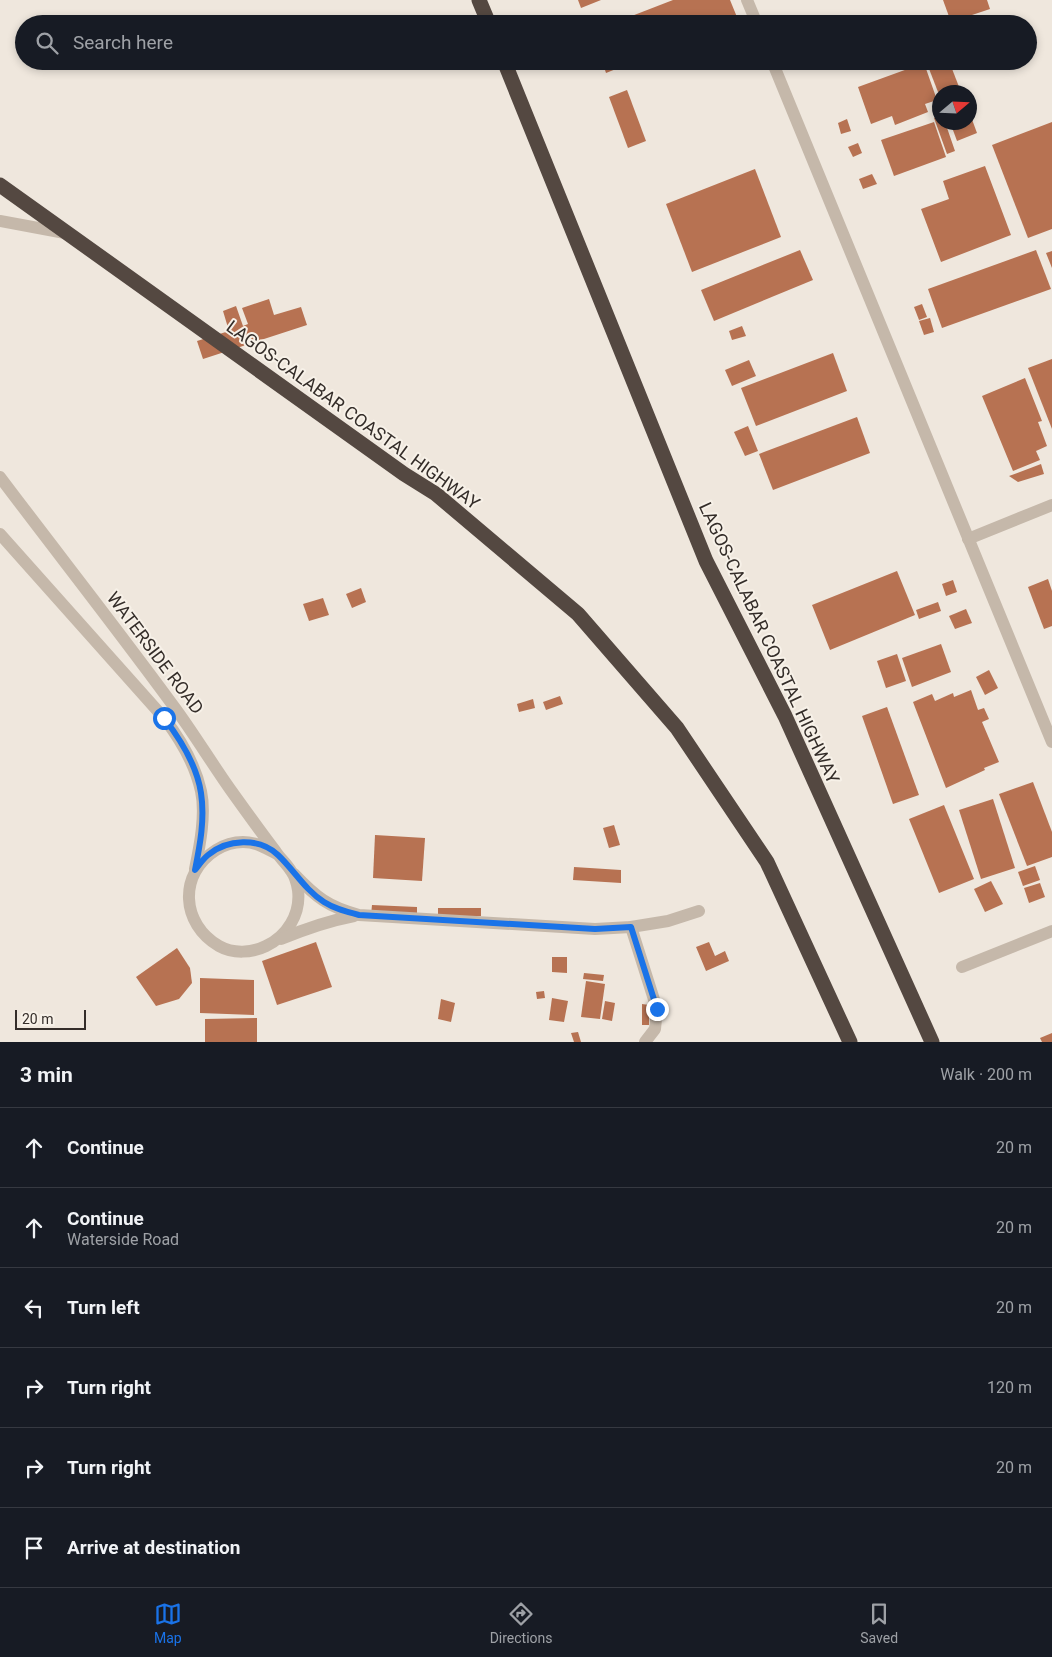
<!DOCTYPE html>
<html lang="en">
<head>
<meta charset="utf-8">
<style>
	:root { --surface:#171b24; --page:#242831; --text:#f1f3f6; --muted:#9ea1a6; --line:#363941; --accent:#1a73e8 }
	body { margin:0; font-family:Roboto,sans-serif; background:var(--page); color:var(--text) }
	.compass { position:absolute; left:932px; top:85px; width:45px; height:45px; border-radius:50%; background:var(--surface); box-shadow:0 2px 8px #0003; rotate:71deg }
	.scale { position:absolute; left:15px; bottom:12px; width:71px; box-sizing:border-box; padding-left:5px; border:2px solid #342d29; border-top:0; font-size:14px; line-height:18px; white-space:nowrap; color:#342d29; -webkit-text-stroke:4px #f7f1e8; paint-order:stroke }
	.stop { position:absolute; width:15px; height:15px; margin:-11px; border:4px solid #1a73e8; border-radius:50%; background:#fff }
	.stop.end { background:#1a73e8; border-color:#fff; box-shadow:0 1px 5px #0008 }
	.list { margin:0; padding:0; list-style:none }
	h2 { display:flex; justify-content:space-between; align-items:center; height:65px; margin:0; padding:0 20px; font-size:21px }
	h2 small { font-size:16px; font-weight:400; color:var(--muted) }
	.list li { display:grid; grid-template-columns:32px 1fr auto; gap:15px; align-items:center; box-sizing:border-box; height:80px; padding:0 20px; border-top:1px solid var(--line) }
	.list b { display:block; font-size:19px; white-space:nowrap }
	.list p { margin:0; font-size:16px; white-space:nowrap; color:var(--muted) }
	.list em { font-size:16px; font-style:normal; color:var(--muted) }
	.icon { flex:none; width:28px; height:28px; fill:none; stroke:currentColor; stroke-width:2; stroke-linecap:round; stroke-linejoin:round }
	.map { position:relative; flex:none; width:1052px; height:1042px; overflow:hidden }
	.search { position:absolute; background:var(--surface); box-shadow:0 2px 8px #0003; left:15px; right:15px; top:15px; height:55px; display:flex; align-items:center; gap:12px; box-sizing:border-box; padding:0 18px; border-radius:28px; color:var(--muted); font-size:19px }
	.sheet { height:545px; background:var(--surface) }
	nav { display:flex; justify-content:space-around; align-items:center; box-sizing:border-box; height:70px; border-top:1px solid var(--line); background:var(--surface); font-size:14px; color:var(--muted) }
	nav a { display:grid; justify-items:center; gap:2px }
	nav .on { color:var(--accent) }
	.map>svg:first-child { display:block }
	.building { fill:#b77252 }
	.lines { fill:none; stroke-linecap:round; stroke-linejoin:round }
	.minor { stroke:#c5b8aa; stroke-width:12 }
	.highway { stroke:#544841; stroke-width:15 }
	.route { stroke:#1a73e8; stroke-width:6 }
	.labels { text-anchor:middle; stroke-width:4; stroke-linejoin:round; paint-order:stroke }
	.street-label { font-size:18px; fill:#342d29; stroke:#f7f1e8 }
</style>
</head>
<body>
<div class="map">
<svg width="1052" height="1042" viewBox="0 0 1052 1042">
	<rect width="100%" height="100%" fill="#efe7dd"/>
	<!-- building -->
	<g class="building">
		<path d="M578,0H601L581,8Z"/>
		<path d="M673,0H730L739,22L735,24H611Z"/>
		<path d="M943,0H987L990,9L951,22Z"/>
		<path d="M602,61H636L606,73Z"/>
		<path d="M926,61H949L961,92H938Z"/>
		<path d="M924,63L937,100L925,104L928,112L895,125L892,116L871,124L858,87Z"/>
		<path d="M627,90L646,141L628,148L609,97Z"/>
		<path d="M970,114L977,133L957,141L950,122H970Z"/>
		<path d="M940,116V122H945L955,151L947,154L934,118Z"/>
		<path d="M847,119L851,131L841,134L838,123Z"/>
		<path d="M934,122L946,157L894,176L881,140Z"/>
		<path d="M1052,122V229L1028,238L992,145Z"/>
		<path d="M858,143L862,153L853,157L848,147Z"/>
		<path d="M985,166L1011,235L941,262L921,209L949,199L943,181Z"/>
		<path d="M755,169L781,237L692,272L666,204Z"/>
		<path d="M872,174L877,184L863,189L859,179Z"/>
		<path d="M800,250L813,280L714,321L701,290Z"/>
		<path d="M1036,250L1051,289L942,328L928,289Z"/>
		<path d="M1052,251V268L1046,253Z"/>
		<path d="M269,299L274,315L301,307L307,325L203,359L197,341L229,331L223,311L236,306L243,326L248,324L242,308Z"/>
		<path d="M922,304L927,317L919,320L914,307Z"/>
		<path d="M930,318L934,332L924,335L919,321Z"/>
		<path d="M742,326L746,336L732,340L729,331Z"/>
		<path d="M833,353L847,391L756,426L741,388Z"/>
		<path d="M1052,359V429L1028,368Z"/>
		<path d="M749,360L756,376L732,386L725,370Z"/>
		<path d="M1025,378L1042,421L1038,422L1047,446L1036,451L1040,460L1013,471L982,396Z"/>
		<path d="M857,417L870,453L773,490L759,454Z"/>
		<path d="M748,426L758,451L745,456L734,432Z"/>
		<path d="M1041,464L1044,474L1018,482L1009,476Z"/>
		<path d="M897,571L915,615L830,650L812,605Z"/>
		<path d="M1048,579L1052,591V626L1044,629L1028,587Z"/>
		<path d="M953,580L957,592L946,596L942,584Z"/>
		<path d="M361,588L366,602L352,608L346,594Z"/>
		<path d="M323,598L329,615L309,621L303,604Z"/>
		<path d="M938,602L941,611L919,619L916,610Z"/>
		<path d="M966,609L972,623L955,629L949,616Z"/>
		<path d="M941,644L951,672L912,687L902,658Z"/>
		<path d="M897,654L906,681L886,688L877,661Z"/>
		<path d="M989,670L998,688L985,695L976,677Z"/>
		<path d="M971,690L978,710L984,708L989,719L982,722L999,762L984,768L985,770L946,788L913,702L932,694L935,701L953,693L954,697Z"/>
		<path d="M560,696L563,704L546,710L543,702Z"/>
		<path d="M533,699L535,708L519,712L517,704Z"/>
		<path d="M887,707L919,795L893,804L862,716Z"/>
		<path d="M1033,782L1052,832V857L1027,866L999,794Z"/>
		<path d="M993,799L1015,868L981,879L959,810Z"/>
		<path d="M944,805L974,879L939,893L909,819Z"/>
		<path d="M614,825L620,845L609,848L603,828Z"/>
		<path d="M375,835L425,838L422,881L373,878Z"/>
		<path d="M1035,866L1040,880L1023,886L1018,872Z"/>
		<path d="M574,867L621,870V883L573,880Z"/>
		<path d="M991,881L1003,904L985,912L974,889Z"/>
		<path d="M1040,883L1045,897L1029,903L1024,888Z"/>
		<path d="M372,905L417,907V917L371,915Z"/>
		<rect x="438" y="908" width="43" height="8"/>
		<path d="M316,942L332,987L277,1005L262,961Z"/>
		<path d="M709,942L715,956L725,951L729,961L706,971L696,947Z"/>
		<path d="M177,948L190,968L192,983L179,999L156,1006L136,977Z"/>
		<path d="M552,957H567V973L552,972Z"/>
		<path d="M584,973L604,975L603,981L583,979Z"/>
		<path d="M200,978L254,980V1015L200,1013Z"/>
		<path d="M586,981L605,984L600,1019L581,1017Z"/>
		<path d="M544,991L545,998L537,999L536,992Z"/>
		<path d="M552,998L568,1001L564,1022L549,1020Z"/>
		<path d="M441,999L455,1003L451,1022L438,1019Z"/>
		<path d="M605,1001L615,1003L612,1021L602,1019Z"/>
		<path d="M642,1004L649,1005V1025H642Z"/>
		<path d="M257,1018V1042H205V1019Z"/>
		<path d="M578,1032L581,1042H574L571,1033Z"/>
		<path d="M1052,1033V1042H1042L1040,1038Z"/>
	</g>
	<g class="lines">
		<!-- minor -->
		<g class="minor">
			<path d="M747,0L757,24"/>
			<path d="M772,61L1052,742"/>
			<path d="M0,221L65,233"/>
			<path d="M0,477C58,554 118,630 175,708C194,734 211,762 230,789C245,810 260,831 276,852C280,858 287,864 291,871C294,875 297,884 298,890C301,914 287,936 266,946C252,953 233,954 219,946C181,924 178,874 216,850C224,845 234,842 243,842C256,842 266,848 277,854"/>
			<path d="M0,534L164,718C181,740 195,764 201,791C206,814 200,845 195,869"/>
			<path d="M968,539L1052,505"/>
			<path d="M294,874C316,897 328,907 359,915L595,929L631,927L668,921L699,911"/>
			<path d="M631,927L657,1009L655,1029L645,1042"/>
			<path d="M281,939C305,929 328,921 354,916"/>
			<path d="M962,967L1052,931"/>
		</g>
		<!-- highway -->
		<g class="highway">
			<path d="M479,0L489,24"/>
			<path d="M504,61L706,561L785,716L932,1042"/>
			<path d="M0,185L404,474L436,494L578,614L677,728L767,862L850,1042"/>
		</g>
	</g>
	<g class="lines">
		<!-- route -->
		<path class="route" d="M164,718C181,740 197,766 201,793C205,819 200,845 195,870C199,865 203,859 208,855C227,839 259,837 278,855C294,870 305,890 324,902C335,909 347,912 359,915L595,929L631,927L657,1009"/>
	</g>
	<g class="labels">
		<!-- street labels -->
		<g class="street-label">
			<text transform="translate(353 415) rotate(36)" y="6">LAGOS-CALABAR COASTAL HIGHWAY</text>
			<text transform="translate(769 643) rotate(65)" y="6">LAGOS-CALABAR COASTAL HIGHWAY</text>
			<text transform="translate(155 653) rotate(53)" y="6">WATERSIDE ROAD</text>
		</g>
	</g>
</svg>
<svg class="compass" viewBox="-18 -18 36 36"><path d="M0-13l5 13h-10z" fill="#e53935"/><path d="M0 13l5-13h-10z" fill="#9ea1a6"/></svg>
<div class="scale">20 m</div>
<div class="stop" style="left:164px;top:718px"></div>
<div class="stop end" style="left:657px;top:1009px"></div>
<div class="search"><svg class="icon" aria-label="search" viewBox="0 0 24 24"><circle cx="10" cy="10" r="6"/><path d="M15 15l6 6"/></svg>Search here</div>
</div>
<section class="sheet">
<h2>3 min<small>Walk · 200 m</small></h2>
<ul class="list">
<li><svg class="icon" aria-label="ahead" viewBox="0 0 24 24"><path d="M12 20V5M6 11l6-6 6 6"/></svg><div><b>Continue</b></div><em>20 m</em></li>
<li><svg class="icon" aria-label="ahead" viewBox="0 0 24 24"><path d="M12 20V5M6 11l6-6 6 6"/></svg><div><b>Continue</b><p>Waterside Road</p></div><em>20 m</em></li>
<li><svg class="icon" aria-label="left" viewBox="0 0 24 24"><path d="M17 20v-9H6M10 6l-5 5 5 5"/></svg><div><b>Turn left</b></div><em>20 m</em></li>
<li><svg class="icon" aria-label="right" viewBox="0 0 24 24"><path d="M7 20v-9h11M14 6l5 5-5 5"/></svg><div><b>Turn right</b></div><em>120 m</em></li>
<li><svg class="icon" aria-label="right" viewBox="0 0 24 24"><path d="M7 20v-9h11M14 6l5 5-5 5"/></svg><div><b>Turn right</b></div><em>20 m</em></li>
<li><svg class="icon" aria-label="arrive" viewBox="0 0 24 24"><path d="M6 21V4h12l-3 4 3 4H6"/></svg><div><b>Arrive at destination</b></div></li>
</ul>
</section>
<nav>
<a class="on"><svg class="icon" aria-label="map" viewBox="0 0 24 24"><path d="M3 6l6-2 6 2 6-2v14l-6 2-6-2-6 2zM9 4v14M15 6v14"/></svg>Map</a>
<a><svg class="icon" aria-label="directions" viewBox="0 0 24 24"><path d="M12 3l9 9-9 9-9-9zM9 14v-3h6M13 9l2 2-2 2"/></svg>Directions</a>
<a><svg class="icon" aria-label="saved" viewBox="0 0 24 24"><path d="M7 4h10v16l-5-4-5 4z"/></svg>Saved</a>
</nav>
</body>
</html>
